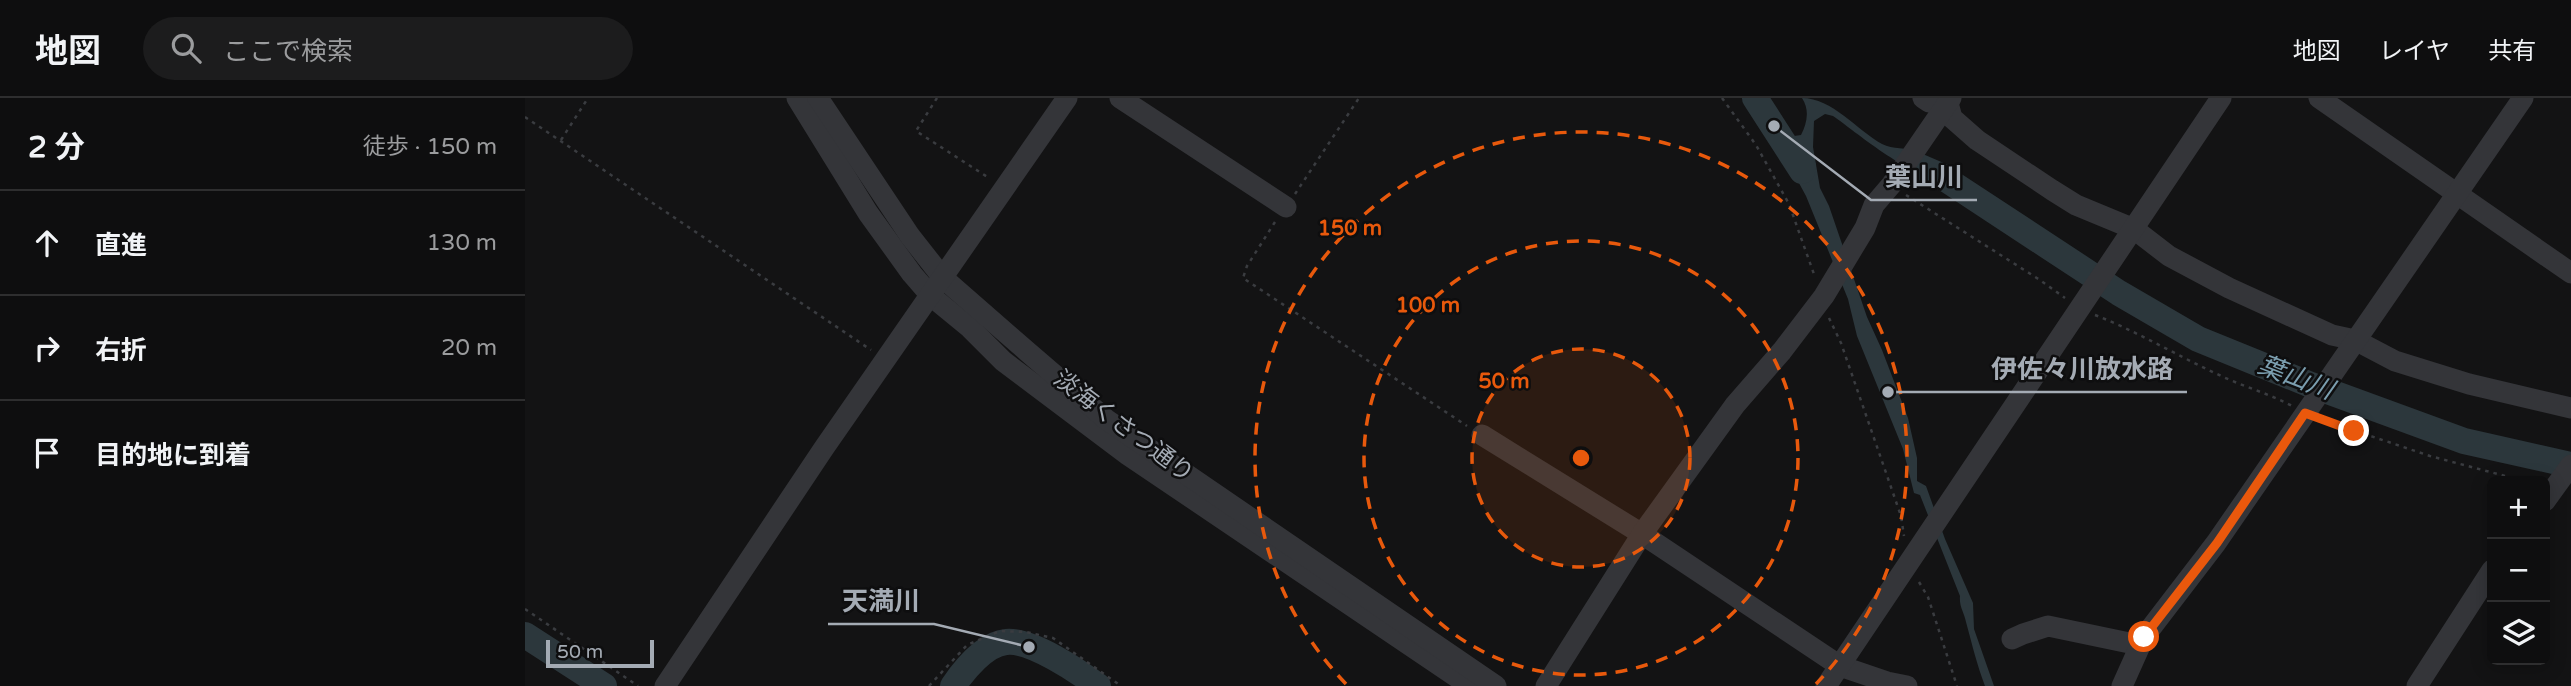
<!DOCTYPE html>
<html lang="ja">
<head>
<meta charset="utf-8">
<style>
	:root { --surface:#0e0e0f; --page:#1c1c1d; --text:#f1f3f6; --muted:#9b9c9e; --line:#2e2e2f }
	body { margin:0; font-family:"Varela Round","Noto Sans JP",sans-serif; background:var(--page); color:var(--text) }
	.controls { position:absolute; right:21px; bottom:21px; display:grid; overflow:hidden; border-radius:10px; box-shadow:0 4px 18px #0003 }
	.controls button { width:63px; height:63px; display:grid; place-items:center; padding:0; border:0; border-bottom:2px solid var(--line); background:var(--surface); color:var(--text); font:35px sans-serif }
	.scale { position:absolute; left:21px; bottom:18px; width:108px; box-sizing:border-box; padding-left:7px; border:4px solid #a4abb4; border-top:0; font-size:19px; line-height:24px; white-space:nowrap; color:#a4abb4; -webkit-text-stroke:5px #0e0e0f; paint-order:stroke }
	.stop { position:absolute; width:21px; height:21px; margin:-16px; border:5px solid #ea580c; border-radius:50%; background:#fff }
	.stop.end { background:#ea580c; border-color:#fff; box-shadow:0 2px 7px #0008 }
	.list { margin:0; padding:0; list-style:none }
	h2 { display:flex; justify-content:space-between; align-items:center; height:91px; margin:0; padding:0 28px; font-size:30px }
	h2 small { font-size:23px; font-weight:400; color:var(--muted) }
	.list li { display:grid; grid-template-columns:46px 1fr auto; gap:21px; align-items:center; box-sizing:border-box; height:105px; padding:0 28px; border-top:2px solid var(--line) }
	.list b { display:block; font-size:26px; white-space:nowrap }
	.list em { font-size:23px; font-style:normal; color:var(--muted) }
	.icon { flex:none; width:38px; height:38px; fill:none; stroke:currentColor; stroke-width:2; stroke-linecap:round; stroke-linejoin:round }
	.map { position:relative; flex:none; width:2046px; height:588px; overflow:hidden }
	header { display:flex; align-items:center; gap:42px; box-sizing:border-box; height:98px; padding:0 35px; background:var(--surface); border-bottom:2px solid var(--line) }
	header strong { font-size:33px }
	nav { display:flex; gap:38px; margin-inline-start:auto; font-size:24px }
	.search { width:490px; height:63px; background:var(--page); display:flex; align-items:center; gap:18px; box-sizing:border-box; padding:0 24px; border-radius:38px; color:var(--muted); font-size:26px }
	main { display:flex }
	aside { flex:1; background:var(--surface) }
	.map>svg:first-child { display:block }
	.water { fill:#2c373c }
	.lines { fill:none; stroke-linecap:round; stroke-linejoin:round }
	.river { stroke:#2c373c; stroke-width:26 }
	.path { stroke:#3a3c40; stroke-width:2.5; stroke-dasharray:3.5 5; stroke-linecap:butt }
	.minor { stroke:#343539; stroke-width:21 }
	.route { stroke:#ea580c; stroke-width:9 }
	.ring { fill:none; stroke:#e8590c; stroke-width:3.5; stroke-dasharray:12 9 }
	.labels { text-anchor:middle; stroke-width:5; stroke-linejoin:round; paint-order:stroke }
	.street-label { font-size:24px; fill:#a4abb4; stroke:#0e0e0f }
	.water-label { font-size:26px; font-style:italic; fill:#7b9eaf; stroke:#0e0e0f }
	.centre { fill:#e8590c; stroke:#0e0e0f; stroke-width:3.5 }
	.ring-label { font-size:21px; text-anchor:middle; font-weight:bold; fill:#e8590c; stroke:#0e0e0f; stroke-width:5; stroke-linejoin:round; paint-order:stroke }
	.leader { fill:none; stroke:#a4abb4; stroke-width:2.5 }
	.callout-dot { fill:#a4abb4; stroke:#0e0e0f; stroke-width:2.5 }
	.callout-label { font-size:26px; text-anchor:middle; font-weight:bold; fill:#a4abb4; stroke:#0e0e0f; stroke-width:5; stroke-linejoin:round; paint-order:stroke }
</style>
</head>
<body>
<header>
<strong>地図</strong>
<div class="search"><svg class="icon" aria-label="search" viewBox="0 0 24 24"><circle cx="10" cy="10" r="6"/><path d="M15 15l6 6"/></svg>ここで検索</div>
<nav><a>地図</a><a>レイヤ</a><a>共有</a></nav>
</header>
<main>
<aside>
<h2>2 分<small>徒歩 · 150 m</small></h2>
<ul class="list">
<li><svg class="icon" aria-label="ahead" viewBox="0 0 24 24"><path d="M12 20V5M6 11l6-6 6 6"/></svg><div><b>直進</b></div><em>130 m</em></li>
<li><svg class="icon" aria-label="right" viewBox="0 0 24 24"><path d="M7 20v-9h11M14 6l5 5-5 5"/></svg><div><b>右折</b></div><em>20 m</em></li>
<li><svg class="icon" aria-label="arrive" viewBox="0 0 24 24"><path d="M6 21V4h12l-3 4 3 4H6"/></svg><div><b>目的地に到着</b></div></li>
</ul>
</aside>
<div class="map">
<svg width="2046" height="588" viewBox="0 0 2046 588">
	<rect width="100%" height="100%" fill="#131314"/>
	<!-- water -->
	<path class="water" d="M1277,0C1307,0 1332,32 1357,46C1368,52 1381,48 1393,55C1405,62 1409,72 1423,78C1393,88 1333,35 1308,18L1300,16L1289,23L1288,49L1295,90L1304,108L1342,219L1357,252L1383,320L1392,360V383L1401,388L1420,441L1448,505L1449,531L1469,588H1460C1452,567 1447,546 1441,524C1439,514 1434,509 1435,498L1395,397L1389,395L1378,351L1332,238L1323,201L1281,98L1256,52L1269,38L1276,37C1282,25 1285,12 1277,0Z"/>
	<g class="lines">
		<!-- river -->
		<g class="river">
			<path d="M1230,0L1277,73L1278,69"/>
			<path d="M1388,66L1416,78L1594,195L1673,241L1786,287L1939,343L2046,367"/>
			<path d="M0,537L79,588"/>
			<path d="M428,588C439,572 460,546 481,544C506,541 554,574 573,588"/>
		</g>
		<!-- path -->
		<g class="path">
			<path d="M412,0L391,33L464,80"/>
			<path d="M1197,0L1231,47L1264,106L1290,179"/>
			<path d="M0,19L346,252"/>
			<path d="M36,42L63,0"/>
			<path d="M770,96L834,0"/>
			<path d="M1381,97L1515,182L1540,200"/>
			<path d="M750,124L722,168L718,180L942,328"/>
			<path d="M1570,217C1611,233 1651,257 1692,276C1716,288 1743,295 1767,308"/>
			<path d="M1304,220L1316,245L1376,418L1379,438"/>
			<path d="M1798,322L1905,358L1999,383"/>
			<path d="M1394,484L1403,499L1432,588"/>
			<path d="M0,511L113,588"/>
			<path d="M404,588L442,547L475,533L501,534L528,540L596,588"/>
		</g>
		<!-- minor -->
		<g class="minor">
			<path d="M272,0L343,115L387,176L406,198L445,230L478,263L603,357L945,588"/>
			<path d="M293,0L385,138L418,180L504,255L582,322L971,588"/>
			<path d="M595,0L761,109"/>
			<path d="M1398,0L1404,4L1423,5"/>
			<path d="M1794,0L2046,175"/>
			<path d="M1423,5L1427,20L1452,42L1527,92L1551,107L1609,131L1644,158L1704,190L1807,237L1830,242L1870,263L1944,286L2046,310"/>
			<path d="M957,337L1117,436L1315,568L1362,584L1382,588"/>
			<path d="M2020,403L2046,367"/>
			<path d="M1487,541L1498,536L1523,528L1614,547"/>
			<path d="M140,588L299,350L542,0"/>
			<path d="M1021,588L1117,436L1210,307L1257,253L1299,198L1340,130L1349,107L1367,86L1426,0"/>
			<path d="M1301,588L1696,0"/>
			<path d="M1597,588L1619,539L1691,445L1998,0"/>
			<path d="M1892,588L1967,472"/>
		</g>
	</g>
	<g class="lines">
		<!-- route -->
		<path class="route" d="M1619,539L1692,445L1780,315L1829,333"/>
	</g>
	<!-- distance rings -->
	<circle cx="1056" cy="360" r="109" fill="#e8590c" fill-opacity=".12"/>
	<g class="ring">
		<circle cx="1056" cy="360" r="109"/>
		<circle cx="1056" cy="360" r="217"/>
		<path d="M821 586A326 326 0 1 1 1291 586"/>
	</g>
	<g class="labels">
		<!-- street labels -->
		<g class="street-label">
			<text transform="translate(599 328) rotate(37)" y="8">淡海くさつ通り</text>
		</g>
		<!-- water labels -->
		<g class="water-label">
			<text transform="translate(1771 279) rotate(21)" y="9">葉山川</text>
		</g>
	</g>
	<circle cx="1056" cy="360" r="10" class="centre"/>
	<g class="ring-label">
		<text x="825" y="137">150 m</text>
		<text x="903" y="214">100 m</text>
		<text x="979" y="290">50 m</text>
	</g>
	<!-- callouts -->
	<path class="leader" d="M1249 28L1346 102H1452M1363 294L1452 294H1662M504 549L409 526H303"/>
	<g class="callout-dot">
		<circle cx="1249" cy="28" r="7"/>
		<circle cx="1363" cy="294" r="7"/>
		<circle cx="504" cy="549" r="7"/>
	</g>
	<g class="callout-label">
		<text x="1399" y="88">葉山川</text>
		<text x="1557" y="280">伊佐々川放水路</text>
		<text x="356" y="512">天満川</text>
	</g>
</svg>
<div class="controls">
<button>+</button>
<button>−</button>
<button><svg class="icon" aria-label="layers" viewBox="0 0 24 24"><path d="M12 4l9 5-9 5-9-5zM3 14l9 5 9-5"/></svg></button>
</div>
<div class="scale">50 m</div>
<div class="stop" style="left:1619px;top:539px"></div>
<div class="stop end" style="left:1829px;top:333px"></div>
</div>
</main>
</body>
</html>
